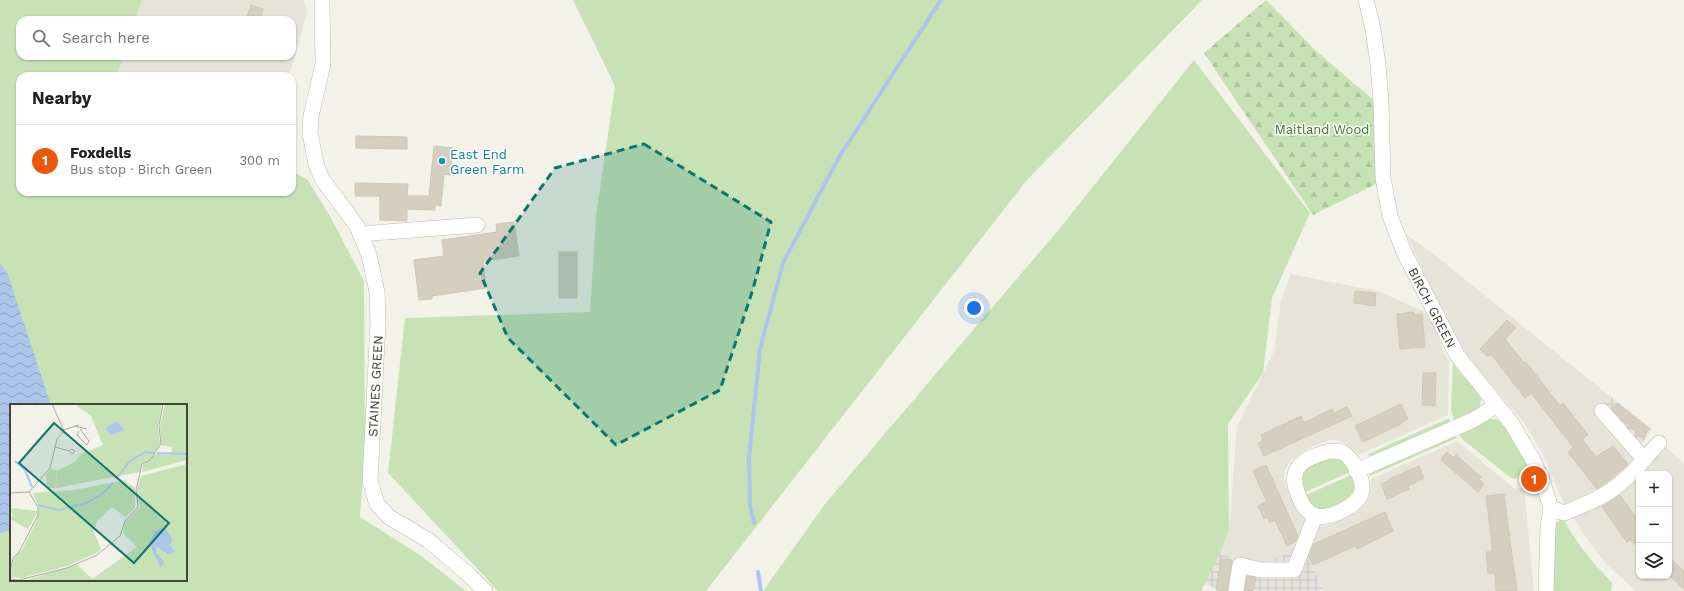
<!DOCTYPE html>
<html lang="en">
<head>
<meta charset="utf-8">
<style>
	:root { --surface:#fff; --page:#f2f2f2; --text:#202124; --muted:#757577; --line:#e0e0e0; --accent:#ea580c }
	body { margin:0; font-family:"Work Sans",sans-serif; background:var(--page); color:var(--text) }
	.controls { position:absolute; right:12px; bottom:12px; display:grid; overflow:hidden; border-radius:8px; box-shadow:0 1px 3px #0004 }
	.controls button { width:36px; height:36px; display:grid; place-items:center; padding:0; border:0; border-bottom:1px solid var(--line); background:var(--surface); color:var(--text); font:20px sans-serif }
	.you { position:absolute; left:974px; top:308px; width:14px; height:14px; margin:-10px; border:3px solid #fff; border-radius:50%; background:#1a73e8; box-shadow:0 0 0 6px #1a73e833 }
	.badge { display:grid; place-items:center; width:26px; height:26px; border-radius:50%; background:var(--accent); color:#fff; font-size:13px; font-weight:700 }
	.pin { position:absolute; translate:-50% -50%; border:2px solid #fff; box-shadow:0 1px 4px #0006 }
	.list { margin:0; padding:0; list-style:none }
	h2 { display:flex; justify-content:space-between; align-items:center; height:52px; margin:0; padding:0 16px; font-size:17px }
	h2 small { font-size:13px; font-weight:400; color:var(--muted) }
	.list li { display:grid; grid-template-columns:26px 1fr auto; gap:12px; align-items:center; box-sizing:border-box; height:72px; padding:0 16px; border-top:1px solid var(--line) }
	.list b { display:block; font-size:15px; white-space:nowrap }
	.list p { margin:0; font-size:13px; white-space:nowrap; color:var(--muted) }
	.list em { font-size:13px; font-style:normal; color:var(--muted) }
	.icon { flex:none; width:22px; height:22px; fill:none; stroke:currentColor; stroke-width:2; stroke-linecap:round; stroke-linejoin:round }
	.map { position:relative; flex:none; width:1684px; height:591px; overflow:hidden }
	.search { position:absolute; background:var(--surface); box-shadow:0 1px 3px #0004; left:16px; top:16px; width:280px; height:44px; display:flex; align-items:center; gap:10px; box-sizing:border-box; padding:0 14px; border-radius:12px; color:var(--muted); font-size:15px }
	.panel { position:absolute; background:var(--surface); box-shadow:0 1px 3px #0004; left:16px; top:72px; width:280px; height:124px; border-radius:12px }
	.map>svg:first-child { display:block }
	.residential { fill:#e6e4d8; fill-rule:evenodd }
	.industrial { fill:url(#industrial-grid) }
	.green { fill:#c7e3b6; fill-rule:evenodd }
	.forest { fill:url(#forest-firs) }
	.water { fill:url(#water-waves) }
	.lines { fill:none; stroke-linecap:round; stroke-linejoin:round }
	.stream { stroke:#abc6ea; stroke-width:4 }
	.building { fill:#d4cfc0; stroke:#cec8b3 }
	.minor-casing { stroke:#bebbac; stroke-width:16 }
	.minor { stroke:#fff; stroke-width:15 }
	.marked { fill:#0f766e; fill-opacity:0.2; stroke:#0f766e; stroke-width:3; stroke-dasharray:8 5; stroke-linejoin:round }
	.culture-dot { fill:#0f9aa8; stroke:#fff; stroke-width:1.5 }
	.labels { text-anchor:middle; stroke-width:3; stroke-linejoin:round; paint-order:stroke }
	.park-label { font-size:13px; fill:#3f7330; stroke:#fff }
	.culture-label { font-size:13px; fill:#0d838f; stroke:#fff; text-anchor:start }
	.street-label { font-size:13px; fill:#464338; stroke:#fff }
	.inset-river { fill:none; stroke:#abc6ea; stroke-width:2 }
	.inset-road { fill:none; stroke:#aeaca2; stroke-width:1 }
	.view { fill:#0f766e; fill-opacity:0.15; stroke:#0f766e; stroke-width:2 }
	.inset-edge { fill:none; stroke:#464338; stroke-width:2 }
</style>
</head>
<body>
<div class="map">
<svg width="1684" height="591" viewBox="0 0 1684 591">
	<defs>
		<pattern id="industrial-grid" width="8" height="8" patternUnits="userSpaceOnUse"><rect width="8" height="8" fill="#e6e3de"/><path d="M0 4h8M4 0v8" fill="none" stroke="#c7c4bf"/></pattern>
		<pattern id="forest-firs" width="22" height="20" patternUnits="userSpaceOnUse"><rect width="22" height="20" fill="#c7e3b6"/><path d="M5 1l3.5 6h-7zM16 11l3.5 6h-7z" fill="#acc49d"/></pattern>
		<pattern id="water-waves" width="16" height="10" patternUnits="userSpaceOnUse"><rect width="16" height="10" fill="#abc6ea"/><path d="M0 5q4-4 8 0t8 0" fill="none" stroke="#8da2bf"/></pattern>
	</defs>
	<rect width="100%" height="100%" fill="#f3f2e9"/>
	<!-- residential -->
	<g class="residential">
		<path d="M142,0H304L307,12L289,76H117L123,56H292V20H135Z"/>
		<path d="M1407,235L1431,252L1611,397L1595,410L1642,468L1663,444L1684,464V591H1636L1607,565L1587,539L1563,501L1543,454L1524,423L1489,382L1471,366L1438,304ZM1639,474H1669V576H1639Z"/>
		<path d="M1291,274L1378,291L1432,315L1442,348L1449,361L1448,415L1363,453L1359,454L1344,443L1336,440H1329L1309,448L1294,458L1288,464L1285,472L1284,479L1301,516L1305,521L1320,526L1329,525L1357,512L1367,501L1370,493L1371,479L1457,441L1515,489L1524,487L1534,591H1324L1302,547L1259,565L1220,554L1229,530L1237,426L1274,351L1281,300Z"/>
	</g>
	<!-- industrial -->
	<g class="industrial">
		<path d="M1611,397L1652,429L1633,456L1595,410Z"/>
		<path d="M1302,547L1324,591H1223L1204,584L1220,554L1259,565Z"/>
	</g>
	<!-- green -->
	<g class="green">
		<path d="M0,0H142L135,20H20V56H123L117,76H20V192H292V171L308,180L331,218L364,281L365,448L360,517L420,555L466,591H0ZM11,405H186V580H11Z"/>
		<path d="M573,0H1202L1027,180L706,591H498L388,473L405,318L590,312L596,216L615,86Z"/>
		<path d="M1194,60L1310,213L1272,298L1263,373L1228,424L1229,530L1220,554L1201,591H763L825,504L1060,228Z"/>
		<path d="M1453,363L1460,373L1479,393L1481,397L1480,408L1454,423L1451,409Z"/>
		<path d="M1449,418L1451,424L1371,459L1368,454Z"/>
		<path d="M1492,419C1496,419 1500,420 1503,424C1517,440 1525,462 1534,480L1511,478L1462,439L1458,433Z"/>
		<path d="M1455,434L1457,438L1370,476L1369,473Z"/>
		<path d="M1337,456L1346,464L1350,472L1303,493L1299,478L1307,466Z"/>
		<path d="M1351,475L1356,490L1352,498L1326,511L1318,512L1304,496Z"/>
		<path d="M1563,517C1575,543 1593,562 1612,583L1611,591H1552L1555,525Z"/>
	</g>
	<!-- forest -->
	<path class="forest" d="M1266,0L1314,49L1377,103L1378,183L1313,215L1204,53Z"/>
	<!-- water -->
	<path class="water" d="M0,264L7,272L51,405H11V530L0,533Z"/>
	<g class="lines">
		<!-- stream -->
		<g class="stream">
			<path d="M754,523L750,505L749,458L760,349L783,263L839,157L941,0"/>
			<path d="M758,572L761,591"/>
		</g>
	</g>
	<!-- building -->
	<g class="building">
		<path d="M251,5L263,9L260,20H246Z"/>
		<path d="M356,136L407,137V149L356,148Z"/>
		<path d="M434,146L453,148L450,175L444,174L441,206L435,205V210L407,209V221L380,220V196H355V183L408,184L407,196H429Z"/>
		<path d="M514,222L519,256L483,261L486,288L432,296V299L419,300L414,260L444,256L442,240L497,232L496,224Z"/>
		<rect x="559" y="252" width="18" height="46"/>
		<path d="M1355,291L1376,293L1375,306L1354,303Z"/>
		<path d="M1414,312V315L1422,314L1425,347L1400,349L1397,314Z"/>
		<path d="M1507,320L1516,328L1505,339L1524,363L1526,362L1560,406L1563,403L1588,435L1582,439L1596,457L1613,446L1628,464L1611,479L1598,488L1597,489L1568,452L1573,447L1531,393L1525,398L1491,354L1488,357L1480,349Z"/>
		<path d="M1423,373H1436L1435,406L1422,405Z"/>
		<path d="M1617,403L1649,429L1642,438L1625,423L1612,409Z"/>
		<path d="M1401,404L1408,419L1400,423L1401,424L1363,442L1355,426Z"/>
		<path d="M1347,407L1352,416L1264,456L1258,443L1263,441L1261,435L1301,416L1304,423L1332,409L1334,413Z"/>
		<path d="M1447,452L1454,458L1456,455L1481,477L1479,479L1484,484L1478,492L1441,460Z"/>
		<path d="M1266,465L1298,536L1295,542L1287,546L1275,520L1270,523L1267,517L1264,519L1258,506L1267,502L1253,471Z"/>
		<path d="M1419,466L1424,478L1408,486L1409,489L1387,499L1381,484L1390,480L1389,479Z"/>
		<path d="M1504,494L1510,541L1517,591H1496L1495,573L1488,574L1486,552H1492V543L1486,496Z"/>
		<path d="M1620,495L1639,522V548L1630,540L1627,542L1602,507Z"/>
		<path d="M1385,512L1393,531L1357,549L1355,546L1313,565L1309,556L1314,544Z"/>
		<path d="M1669,557L1684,571V589L1669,575Z"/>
		<path d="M1221,558L1232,560L1227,591L1216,590Z"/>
		<path d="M1247,576L1256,578L1253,591H1245Z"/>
	</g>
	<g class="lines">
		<defs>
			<g id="minor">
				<path d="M322,0L323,64L311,116L310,133L316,164L322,179L357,226L369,255L377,292L378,323L370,481L377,504L389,517L428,540L469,575L485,591"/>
				<path id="s1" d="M1366,0L1373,29L1378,64L1381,102L1383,178L1390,216L1404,252L1457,355L1512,424L1533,460L1542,480L1551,508L1548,527L1546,591"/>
				<path d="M360,234L477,225"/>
				<path d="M1602,411L1644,459"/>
				<path d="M1330,451C1334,451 1338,451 1342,452C1353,458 1366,482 1361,494C1356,507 1326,521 1314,515C1311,514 1309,512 1307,510C1302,506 1300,499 1298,494C1286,466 1307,457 1330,451Z"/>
				<path d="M1356,471L1471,421L1485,413L1496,404"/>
				<path d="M1551,508L1564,513C1584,505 1607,496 1623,481C1637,470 1647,455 1659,443"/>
				<path d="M1236,590L1240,565L1260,570H1294L1315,516"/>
			</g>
		</defs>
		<!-- minor casing -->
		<use href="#minor" class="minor-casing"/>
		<!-- minor -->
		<use href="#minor" class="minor"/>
	</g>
	<!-- marked area -->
	<path class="marked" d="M644,144L771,222L753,289L720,390L616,445L508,338L480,273L555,168Z"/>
	<!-- markers -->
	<circle class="culture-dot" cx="442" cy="161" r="4"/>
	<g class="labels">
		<!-- park labels -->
		<g class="park-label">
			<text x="1322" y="134">Maitland Wood</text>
		</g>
		<!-- culture labels -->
		<g class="culture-label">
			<text x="450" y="159">East End<tspan x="450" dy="15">Green Farm</tspan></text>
		</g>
		<!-- street labels -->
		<g class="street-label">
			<text dy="5" stroke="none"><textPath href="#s1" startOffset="319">BIRCH GREEN</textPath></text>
			<text transform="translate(375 386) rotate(-87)" y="5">STAINES GREEN</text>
		</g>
	</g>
	<!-- overview -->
	<g transform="translate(10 404)">
		<rect width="177" height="177" fill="#f3f2e9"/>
		<path d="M70,0H152L148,22L150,41L140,55L132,60L130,68L46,84L47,67L65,58L71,50L93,41L81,12L67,2ZM155,0H177V56L132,68L133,61L145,50L161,51L162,43L151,41L150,22ZM177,60V177H14L67,160L82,175L127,143L113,129L115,118L130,103L126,89L131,72ZM116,76V79L125,83V104L115,113L102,103L87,117L84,128L91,145L88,148L57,162L11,174L0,173L4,154L12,146L26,118L29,103L23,89L64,86ZM0,104L28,107L18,125L0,115L3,112Z" fill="#c7e3b6"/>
		<path d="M40,65L47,67L45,84H37L36,71Z" fill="#c7e3b6"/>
		<path d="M107,17L114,26L101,31L95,24ZM155,123L162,135L160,142L165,148L159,151L146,142V148L154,158L151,164L139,140L145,127Z" fill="#abc6ea"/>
		<path class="inset-river" d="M147,49L177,50M5,57L15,66L22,83M106,75L119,58L135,48L144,49M28,101L49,106L76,99L92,90L103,79"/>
		<path class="inset-road" d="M64,22L77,25M54,26L69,21M69,27L67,31L77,41L79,37L70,25M45,43L59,47L62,50L65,47L61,45L59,47M19,88L40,64L47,35L54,27L42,0M0,89L19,88M0,168L3,154L9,148L28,111V103L19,88M0,175L9,176L57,164L87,151L110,132L115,117L128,103L126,86L132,60L140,56L151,40L149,22L153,0"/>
		<path class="view" d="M44,19L159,119L124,159L9,59Z"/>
		<rect width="177" height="177" class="inset-edge"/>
	</g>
</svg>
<div class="controls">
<button>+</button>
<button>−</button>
<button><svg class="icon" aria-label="layers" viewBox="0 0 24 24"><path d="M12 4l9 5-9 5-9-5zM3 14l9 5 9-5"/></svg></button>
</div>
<div class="you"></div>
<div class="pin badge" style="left:1534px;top:479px">1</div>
<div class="search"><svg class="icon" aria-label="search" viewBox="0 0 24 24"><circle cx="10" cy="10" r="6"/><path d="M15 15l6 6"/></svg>Search here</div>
<section class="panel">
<h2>Nearby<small></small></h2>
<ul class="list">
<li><span class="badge">1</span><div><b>Foxdells</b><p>Bus stop · Birch Green</p></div><em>300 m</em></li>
</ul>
</section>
</div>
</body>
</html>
